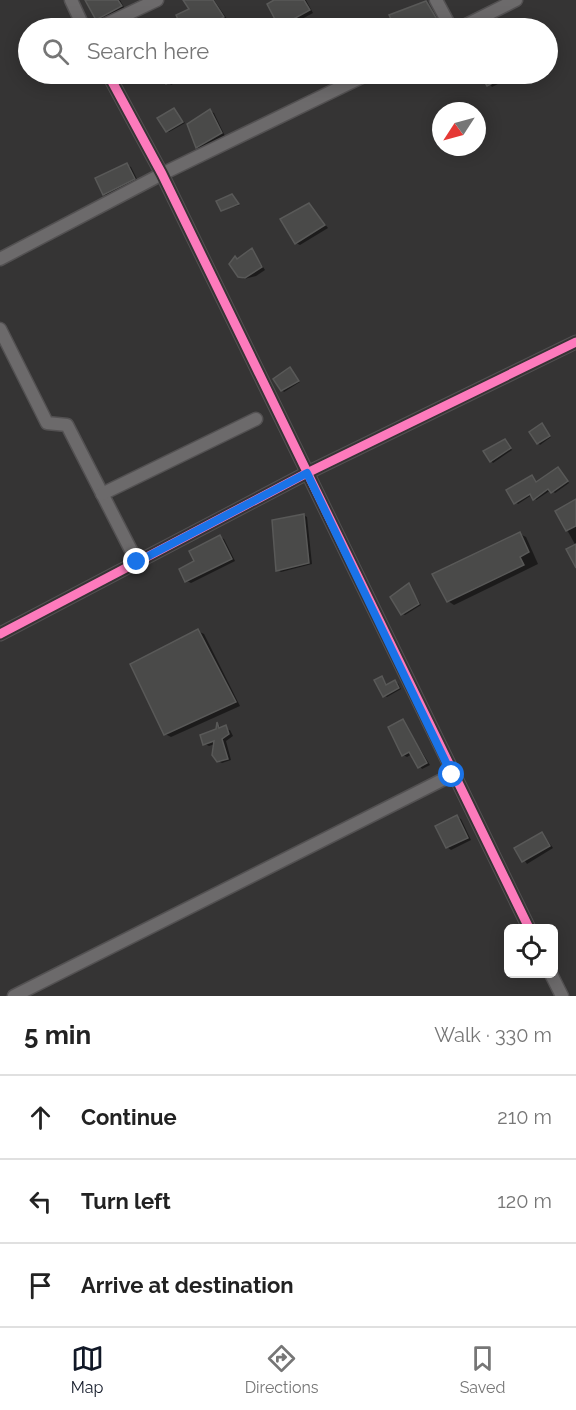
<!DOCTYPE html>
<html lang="en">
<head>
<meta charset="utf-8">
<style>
	:root { --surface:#fff; --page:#f2f2f2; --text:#222; --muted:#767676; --line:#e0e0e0; --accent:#111827 }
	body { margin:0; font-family:Raleway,sans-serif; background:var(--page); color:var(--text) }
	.controls { position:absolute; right:18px; bottom:18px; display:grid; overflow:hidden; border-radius:9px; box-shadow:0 3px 15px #0003 }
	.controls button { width:54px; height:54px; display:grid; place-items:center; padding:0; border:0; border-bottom:2px solid var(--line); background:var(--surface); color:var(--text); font:30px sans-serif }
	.compass { position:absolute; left:432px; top:102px; width:54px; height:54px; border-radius:50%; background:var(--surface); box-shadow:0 3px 15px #0003; rotate:234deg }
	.stop { position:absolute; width:18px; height:18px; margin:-14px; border:4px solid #1a73e8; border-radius:50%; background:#fff }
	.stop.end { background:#1a73e8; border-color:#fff; box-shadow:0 2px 6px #0008 }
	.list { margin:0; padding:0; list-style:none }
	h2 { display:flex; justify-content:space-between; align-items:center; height:78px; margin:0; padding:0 24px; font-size:26px }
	h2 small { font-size:20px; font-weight:400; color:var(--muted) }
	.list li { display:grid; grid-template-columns:39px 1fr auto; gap:18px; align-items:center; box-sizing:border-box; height:84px; padding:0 24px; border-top:2px solid var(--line) }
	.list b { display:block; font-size:22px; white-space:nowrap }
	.list em { font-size:20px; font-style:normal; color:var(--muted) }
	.icon { flex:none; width:33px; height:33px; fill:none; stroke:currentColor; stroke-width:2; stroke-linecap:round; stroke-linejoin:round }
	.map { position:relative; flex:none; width:576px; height:996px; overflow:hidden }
	.search { position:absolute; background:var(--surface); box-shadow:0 3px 15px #0003; left:18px; right:18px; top:18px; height:66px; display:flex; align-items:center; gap:15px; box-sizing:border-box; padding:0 21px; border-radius:33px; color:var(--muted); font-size:22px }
	.sheet { height:330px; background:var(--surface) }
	nav { display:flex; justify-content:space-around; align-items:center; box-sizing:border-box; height:84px; border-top:2px solid var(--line); background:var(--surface); font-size:16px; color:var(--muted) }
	nav a { display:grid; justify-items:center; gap:3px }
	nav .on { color:var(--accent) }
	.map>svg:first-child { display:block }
	.shadow { fill:#0007 }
	.building { fill:#4a4a49; stroke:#595958; stroke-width:1.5 }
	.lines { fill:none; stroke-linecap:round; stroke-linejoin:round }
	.street-casing { stroke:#535152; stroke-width:15 }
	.street { stroke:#6c6a6b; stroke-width:12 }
	.cycleway-casing { stroke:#363334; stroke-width:13 }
	.cycleway { stroke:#fd7abc; stroke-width:9 }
	.route { stroke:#1a73e8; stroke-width:8 }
</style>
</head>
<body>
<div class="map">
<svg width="576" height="996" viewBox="0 0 576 996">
	<rect width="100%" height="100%" fill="#353434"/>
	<!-- shadow -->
	<g class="shadow">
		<path d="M87,0H120L125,9L101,21L97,19Z"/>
		<path d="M185,0H214L227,19L208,28H184L178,16L191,9Z"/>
		<path d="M277,0H306L313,13L285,28L281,26Z"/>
		<path d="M426,2L441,23L430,28H397L391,16Z"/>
		<path d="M162,74H193L171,85Z"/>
		<path d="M482,74H503L506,80L492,87Z"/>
		<path d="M174,110L185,123L169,132L167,131Z"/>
		<path d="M210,111L214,113L225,136L201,149L197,147Z"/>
		<path d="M127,165L131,167L138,181L109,197L104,194L97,179Z"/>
		<path d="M232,195L240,205L222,210Z"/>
		<path d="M309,204L328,228L300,245L296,243Z"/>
		<path d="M252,250L265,270L256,276L244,279L239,276L235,258L239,260Z"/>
		<path d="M290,368L300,382L284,392L282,390Z"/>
		<path d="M544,427L551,437L540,445L538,443Z"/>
		<path d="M505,441L512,450L493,463L491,461L486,451Z"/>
		<path d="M560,470L569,483L555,493L551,490L536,500L532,495L518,504L515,502L532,477L537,483Z"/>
		<path d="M576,501V546L557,512Z"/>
		<path d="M303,515L307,517L312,564L281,572L278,570Z"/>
		<path d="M520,534L526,537L538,564L454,605L448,601Z"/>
		<path d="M220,537L224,539L235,561L191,583L187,581L196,562Z"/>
		<path d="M409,585L421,605L405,615L402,614Z"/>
		<path d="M198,631L204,634L240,706L171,737L165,734Z"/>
		<path d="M382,678L388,686L398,683L401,689L387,697L384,695Z"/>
		<path d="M403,721L430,765L422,769L412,754L407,757L403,755Z"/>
		<path d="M218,724L222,729L230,730L233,736L226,741L231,760L222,763L218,761L215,744L209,746L205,744L217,730Z"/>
		<path d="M457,817L461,819L471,840L451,850L447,847Z"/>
		<path d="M542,833L553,848L527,864L516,848Z"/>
	</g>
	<!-- building -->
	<g class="building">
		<path d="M85,0H118L122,6L96,20Z"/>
		<path d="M183,0H213L224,17L201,28H182L176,15L189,9Z"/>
		<path d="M274,0H304L310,10L279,27L267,4Z"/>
		<path d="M426,1L438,21L422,28H395L389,15Z"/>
		<path d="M160,74H185L166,84Z"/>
		<path d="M480,74H510L487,86Z"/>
		<path d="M174,108L183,122L166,132L157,118Z"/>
		<path d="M210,109L222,133L196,148L187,124Z"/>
		<path d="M127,163L135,179L103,195L95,178Z"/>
		<path d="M232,194L239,204L221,211L216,201Z"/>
		<path d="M309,203L325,225L295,244L280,219Z"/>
		<path d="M252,248L262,267L245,278L238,277L229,264L235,256L237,259Z"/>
		<path d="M290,367L299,381L281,391L273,379Z"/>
		<path d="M542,423L550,436L537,444L529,432Z"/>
		<path d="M505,439L511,448L490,462L483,451Z"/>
		<path d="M558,467L568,481L551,493L548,489L533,500L530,494L514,504L506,490L532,475L536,482Z"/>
		<path d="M576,499V526L566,531L555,511Z"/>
		<path d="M304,514L309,563L276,571L272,520Z"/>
		<path d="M520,532L529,552L520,557L524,565L447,602L432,574Z"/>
		<path d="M220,535L232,559L185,582L179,569L194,561L189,551Z"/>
		<path d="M576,544V568L566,549Z"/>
		<path d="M409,583L419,604L401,615L390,597Z"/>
		<path d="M198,629L236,702L164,735L130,664Z"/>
		<path d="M382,676L386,685L395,680L399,688L383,697L374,680Z"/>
		<path d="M403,719L427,763L418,768L409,752L402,756L388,727Z"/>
		<path d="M217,722L219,728L226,725L229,734L222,739L228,759L217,762L212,755L214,741L203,745L200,735L216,729Z"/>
		<path d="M457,815L468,838L446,848L435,826Z"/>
		<path d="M542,832L550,846L522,862L514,848Z"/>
	</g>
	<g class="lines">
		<defs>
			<g id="street">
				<path d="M71,0L84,28"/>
				<path d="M436,0L451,28"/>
				<path d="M98,28L157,0"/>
				<path d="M460,28L516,0"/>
				<path d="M108,74L162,174L529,928"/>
				<path d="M0,259L162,174L368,74"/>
				<path d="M0,329L47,423L67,425L137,562"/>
				<path d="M102,494L256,419"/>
				<path d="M0,634L307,473L576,342"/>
				<path d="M551,974L562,996"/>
				<path d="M14,996L452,775"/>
			</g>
		</defs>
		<!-- street casing -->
		<use href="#street" class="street-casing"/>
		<!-- street -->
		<use href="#street" class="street"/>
		<defs>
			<g id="cycleway">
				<path d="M108,74L162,174L529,928"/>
				<path d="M0,634L307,473L576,342"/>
			</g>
		</defs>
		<!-- cycleway casing -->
		<use href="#cycleway" class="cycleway-casing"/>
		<!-- cycleway -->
		<use href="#cycleway" class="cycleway"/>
	</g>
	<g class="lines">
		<!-- route -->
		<path class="route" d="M137,562L307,473L452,775"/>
	</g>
</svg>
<div class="controls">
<button><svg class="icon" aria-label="locate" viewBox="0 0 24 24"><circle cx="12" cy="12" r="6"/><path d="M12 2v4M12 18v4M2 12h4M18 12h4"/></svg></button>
</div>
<svg class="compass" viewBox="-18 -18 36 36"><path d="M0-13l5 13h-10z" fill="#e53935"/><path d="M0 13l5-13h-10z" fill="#767676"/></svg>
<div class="stop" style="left:452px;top:775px"></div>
<div class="stop end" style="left:137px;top:562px"></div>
<div class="search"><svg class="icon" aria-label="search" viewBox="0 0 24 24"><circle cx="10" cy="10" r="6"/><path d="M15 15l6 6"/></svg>Search here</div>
</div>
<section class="sheet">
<h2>5 min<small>Walk · 330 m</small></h2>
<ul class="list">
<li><svg class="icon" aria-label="ahead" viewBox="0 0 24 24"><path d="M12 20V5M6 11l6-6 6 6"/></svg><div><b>Continue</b></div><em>210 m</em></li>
<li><svg class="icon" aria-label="left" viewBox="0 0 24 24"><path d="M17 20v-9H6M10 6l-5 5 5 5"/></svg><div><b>Turn left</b></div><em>120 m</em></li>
<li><svg class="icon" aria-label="arrive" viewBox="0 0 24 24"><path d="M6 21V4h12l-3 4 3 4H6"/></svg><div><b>Arrive at destination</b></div></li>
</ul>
</section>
<nav>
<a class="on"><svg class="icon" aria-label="map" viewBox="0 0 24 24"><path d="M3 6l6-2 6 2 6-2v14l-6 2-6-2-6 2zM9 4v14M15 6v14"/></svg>Map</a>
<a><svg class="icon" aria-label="directions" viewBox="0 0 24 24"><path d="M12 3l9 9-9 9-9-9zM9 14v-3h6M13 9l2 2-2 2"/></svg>Directions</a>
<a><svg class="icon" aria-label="saved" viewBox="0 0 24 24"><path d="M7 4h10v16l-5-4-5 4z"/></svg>Saved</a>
</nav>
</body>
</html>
